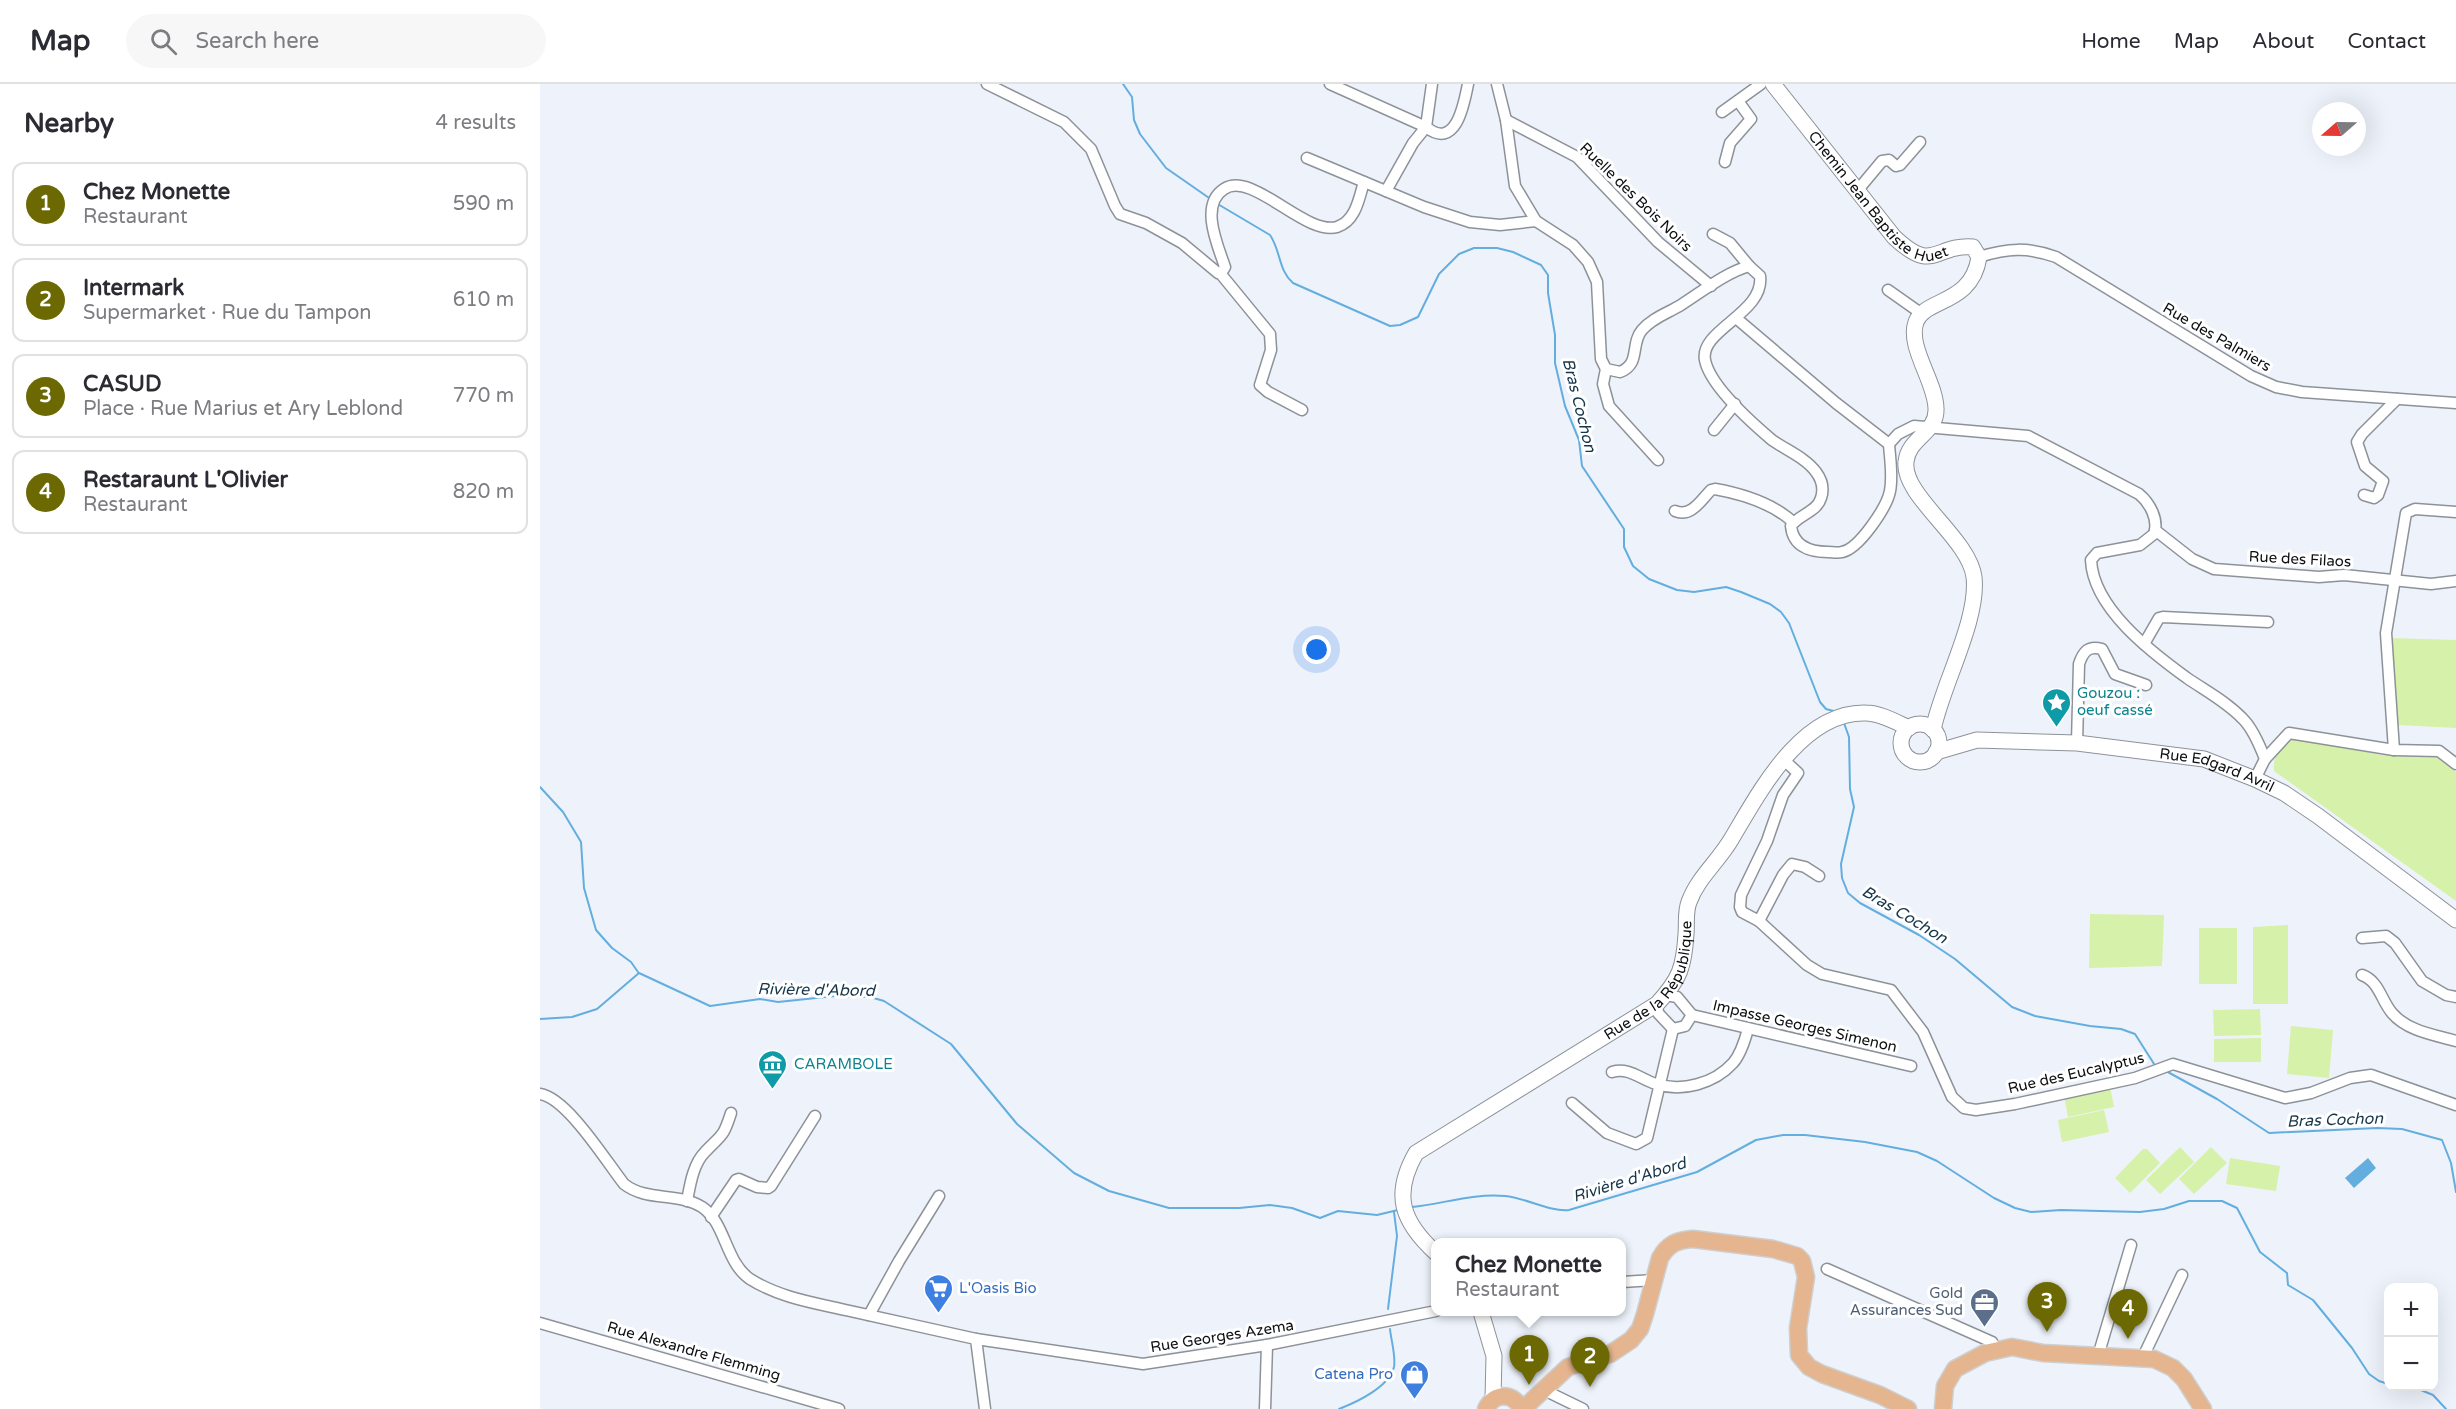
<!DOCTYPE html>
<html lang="en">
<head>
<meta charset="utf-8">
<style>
	:root { --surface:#fff; --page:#f7f7f7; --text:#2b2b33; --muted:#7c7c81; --line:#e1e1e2; --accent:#6d6902 }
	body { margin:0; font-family:"Varela Round",sans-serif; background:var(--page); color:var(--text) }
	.controls { position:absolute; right:18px; bottom:18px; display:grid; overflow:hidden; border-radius:12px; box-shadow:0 6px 24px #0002 }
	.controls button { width:54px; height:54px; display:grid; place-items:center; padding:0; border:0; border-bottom:2px solid var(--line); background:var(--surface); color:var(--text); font:30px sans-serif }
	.compass { position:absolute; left:1772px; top:18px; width:54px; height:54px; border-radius:50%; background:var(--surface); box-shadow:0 6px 24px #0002; rotate:250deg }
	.you { position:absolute; left:777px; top:566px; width:21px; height:21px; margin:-15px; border:4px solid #fff; border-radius:50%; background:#1a73e8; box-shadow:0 0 0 9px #1a73e833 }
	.badge { display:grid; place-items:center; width:39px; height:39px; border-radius:50%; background:var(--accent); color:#fff; font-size:20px; font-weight:700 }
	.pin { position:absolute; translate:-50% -50px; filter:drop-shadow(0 2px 3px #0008) }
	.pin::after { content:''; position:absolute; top:32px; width:21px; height:18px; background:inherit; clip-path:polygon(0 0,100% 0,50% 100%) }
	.popup { position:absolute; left:891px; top:1154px; width:195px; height:78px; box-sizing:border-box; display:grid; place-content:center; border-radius:12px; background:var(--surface); filter:drop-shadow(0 2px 4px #0005); font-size:20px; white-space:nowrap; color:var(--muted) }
	.popup b { font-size:22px; color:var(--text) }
	.popup::after { content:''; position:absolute; left:50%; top:100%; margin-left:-12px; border:12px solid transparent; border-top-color:var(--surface) }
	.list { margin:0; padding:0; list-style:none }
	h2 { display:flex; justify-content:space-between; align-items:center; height:78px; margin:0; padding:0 24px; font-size:26px }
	h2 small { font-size:20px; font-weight:400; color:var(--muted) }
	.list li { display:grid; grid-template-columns:39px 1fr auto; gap:18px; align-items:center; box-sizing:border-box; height:84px; margin:0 12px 12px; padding:0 12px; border:2px solid var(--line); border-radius:12px }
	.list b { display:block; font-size:22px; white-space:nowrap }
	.list p { margin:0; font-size:20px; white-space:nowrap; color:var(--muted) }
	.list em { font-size:20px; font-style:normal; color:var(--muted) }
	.icon { flex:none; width:33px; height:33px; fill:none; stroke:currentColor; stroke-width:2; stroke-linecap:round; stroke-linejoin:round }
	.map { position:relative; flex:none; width:1916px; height:1325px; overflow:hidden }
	header { display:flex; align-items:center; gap:36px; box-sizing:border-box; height:84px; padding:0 30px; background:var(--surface); border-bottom:2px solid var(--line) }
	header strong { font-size:28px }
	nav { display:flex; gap:33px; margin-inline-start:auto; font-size:21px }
	.search { width:420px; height:54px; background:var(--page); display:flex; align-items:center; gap:15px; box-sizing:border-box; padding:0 21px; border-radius:33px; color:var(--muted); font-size:22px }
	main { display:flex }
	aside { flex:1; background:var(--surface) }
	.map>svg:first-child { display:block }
	.green { fill:#d6f1a9 }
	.water { fill:#63aede }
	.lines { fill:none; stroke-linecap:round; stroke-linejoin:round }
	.stream { stroke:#63aede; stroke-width:2 }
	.street-casing { stroke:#8d9299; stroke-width:13 }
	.secondary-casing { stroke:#8d9299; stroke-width:17 }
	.primary-casing { stroke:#cecfcf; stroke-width:19 }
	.street { stroke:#fff; stroke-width:10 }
	.secondary { stroke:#fff; stroke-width:15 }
	.primary { stroke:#e4b58f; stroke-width:16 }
	.labels { text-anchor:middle; stroke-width:6; stroke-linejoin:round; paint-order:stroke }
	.street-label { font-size:15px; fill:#0c0e11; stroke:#fff }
	.culture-label { font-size:15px; fill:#0d838f; stroke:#fff; text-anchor:start }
	.shop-label { font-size:15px; fill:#366cbe; stroke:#fff; text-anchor:start }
	.service-label { font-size:15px; fill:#4e5e75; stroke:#fff; text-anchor:end }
	.water-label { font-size:16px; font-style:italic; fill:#15364a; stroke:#fff }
</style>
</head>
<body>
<header>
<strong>Map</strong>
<div class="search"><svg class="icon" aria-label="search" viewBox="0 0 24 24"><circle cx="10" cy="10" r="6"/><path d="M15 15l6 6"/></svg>Search here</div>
<nav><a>Home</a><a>Map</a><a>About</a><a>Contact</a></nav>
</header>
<main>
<aside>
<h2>Nearby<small>4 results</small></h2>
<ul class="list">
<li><span class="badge">1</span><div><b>Chez Monette</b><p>Restaurant</p></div><em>590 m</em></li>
<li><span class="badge">2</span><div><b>Intermark</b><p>Supermarket · Rue du Tampon</p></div><em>610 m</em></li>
<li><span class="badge">3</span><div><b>CASUD</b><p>Place · Rue Marius et Ary Leblond</p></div><em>770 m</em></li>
<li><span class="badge">4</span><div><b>Restaraunt L'Olivier</b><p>Restaurant</p></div><em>820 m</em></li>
</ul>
</aside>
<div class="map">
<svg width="1916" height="1325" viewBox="0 0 1916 1325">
	<rect width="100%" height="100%" fill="#eef3fb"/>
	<!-- green -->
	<g class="green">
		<path d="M1851,554L1916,556V644L1858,641Z"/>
		<path d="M1761,654L1841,671L1896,673L1916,688V817L1734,687C1732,669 1743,656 1761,654Z"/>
		<path d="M1550,830L1624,831L1622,882L1549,884Z"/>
		<path d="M1748,841V920H1713V843Z"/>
		<rect x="1659" y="844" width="38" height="56"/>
		<path d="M1720,925L1721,951L1674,952L1673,926Z"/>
		<path d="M1751,942L1793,946L1789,994L1747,990Z"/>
		<path d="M1721,954V978H1674V955Z"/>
		<path d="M1570,1002L1574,1023L1528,1033L1524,1012Z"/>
		<path d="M1564,1026L1569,1048L1522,1058L1518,1036Z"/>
		<path d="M1640,1063L1654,1078L1620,1110L1606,1096Z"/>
		<path d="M1671,1063L1687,1079L1654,1110L1639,1095Z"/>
		<path d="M1603,1065H1607L1620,1079L1590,1109L1575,1094Z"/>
		<path d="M1690,1074L1740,1082L1736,1107L1686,1100Z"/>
	</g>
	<!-- water -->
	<path class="water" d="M1828,1074L1836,1084L1814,1104L1805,1094Z"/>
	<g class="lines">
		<!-- stream -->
		<g class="stream">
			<path d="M583,0L592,13L594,36L600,50L626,84L672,116"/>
			<path d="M676,119L730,151C741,167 738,186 753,199L850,242L860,241L878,233L899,190L919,170L934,164H957L973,168L1001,181L1008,191V209L1015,251V279L1025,322L1039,356L1042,382L1084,445V463L1093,482L1109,495L1137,506L1154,508L1186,503L1201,508L1230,520L1241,528L1249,539L1280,618L1286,625L1297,628"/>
			<path d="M1304,639L1309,653L1310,705L1314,723L1301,780L1302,794L1308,809L1320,819L1379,851L1415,875L1472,923L1495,932L1550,942L1581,945L1595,950L1616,983"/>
			<path d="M0,703L23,728L41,758L44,804L56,846L72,864L91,878L98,888"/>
			<path d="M0,935L32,933L57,925L99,889L170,922L220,915L238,918L295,912L330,913L344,917L411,960L477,1040L534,1089L569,1107L629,1124H699L730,1121L752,1124L780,1134L798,1127L837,1131L858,1126"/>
			<path d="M1626,987L1677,1015L1729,1049L1837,1044L1862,1045L1902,1056L1911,1079L1916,1108"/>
			<path d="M872,1123C903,1120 933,1109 965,1112C987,1114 1009,1128 1029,1126L1157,1088L1216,1056L1243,1051H1265L1325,1058L1377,1068L1397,1077L1454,1114L1475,1124L1491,1128L1521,1126L1600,1128L1624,1125L1649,1117H1682L1697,1124L1720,1168L1747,1189L1748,1201L1773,1216L1812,1264L1829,1290L1839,1297L1848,1300"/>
			<path d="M848,1225L857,1152L854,1128"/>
			<path d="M1871,1302L1893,1311L1906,1325"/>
			<path d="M799,1325C817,1318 849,1303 854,1283C856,1272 851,1256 850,1245"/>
		</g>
		<defs>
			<g id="street">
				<path d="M447,0L524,38L551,65L575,122L580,130L606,139L642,159L678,189L682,188L685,183C678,162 659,121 684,105C712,86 765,152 797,143C816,137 819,114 824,98"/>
				<path d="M790,0L886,43L873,59L846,107"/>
				<path d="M892,0L886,43C916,67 924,20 928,0"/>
				<path d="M957,0L966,36L975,102L996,137L1033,161L1048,178L1057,198L1061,275L1066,285L1080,288C1101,280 1090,260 1102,246C1112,234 1128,229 1141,221C1163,207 1185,189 1209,182L1220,192C1225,229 1159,246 1165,276C1170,302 1212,339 1232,356C1246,366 1266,374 1276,388C1282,396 1284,405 1281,414C1277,428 1258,431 1251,442C1253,462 1269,468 1288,468C1292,468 1298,469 1302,468C1319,465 1347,423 1350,407C1353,392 1350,375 1349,360L1358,350L1374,342L1488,352L1599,410C1610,419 1619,436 1614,450L1600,461L1557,469L1551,476C1553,524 1611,568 1647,594C1666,607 1687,618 1703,635C1712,644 1720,662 1725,675L1715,695"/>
				<path d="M1182,28L1221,0"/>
				<path d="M966,36L1037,73L1118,158L1171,202"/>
				<path d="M767,74L884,123L930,138L960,141L996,137"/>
				<path d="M1185,78L1190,59L1211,35L1198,17"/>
				<path d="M1317,107L1342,77L1349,76L1356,82L1360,81L1380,58"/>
				<path d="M1173,150L1190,159L1209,182"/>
				<path d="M1439,173C1468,164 1488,163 1516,173L1711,292L1736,303L1762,308L1916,319"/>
				<path d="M680,189L730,250L731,266L720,301L728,308L762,326"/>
				<path d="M1348,206L1382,230"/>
				<path d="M1196,234L1296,319L1349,360"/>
				<path d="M1066,285L1063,300L1069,322L1118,376"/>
				<path d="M1174,346L1195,320"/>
				<path d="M1824,411L1834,414L1838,411L1843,397L1825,382L1817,358L1822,350L1857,315"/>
				<path d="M1135,427C1151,434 1161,416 1171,406L1175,405C1203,410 1232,419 1253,438"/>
				<path d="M1615,446L1652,475L1674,485L1779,493L1804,491L1891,500L1916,497"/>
				<path d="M1604,560L1619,534L1623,533L1728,538"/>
				<path d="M1537,659L1539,580C1543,568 1548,561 1562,565L1575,590L1606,601"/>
				<path d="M1854,666L1846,549L1866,429L1875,425L1916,428"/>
				<path d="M1725,675L1749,649L1854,666L1899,667L1916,680"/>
				<path d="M1244,676L1258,689L1243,711L1227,757L1201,811L1200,823L1202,828L1219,837L1267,881L1282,890L1351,906L1383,948L1412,1013L1424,1024L1436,1026L1475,1020L1595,994L1633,980L1745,1014L1771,1009L1810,994L1831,991L1916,1021"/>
				<path d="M1219,837L1243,791L1252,780L1265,783L1279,792"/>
				<path d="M1822,854L1846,852L1855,859L1882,897L1906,911L1916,913"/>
				<path d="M1822,891C1839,897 1841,916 1852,929C1867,947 1895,951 1916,957"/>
				<path d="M1126,911L1137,913L1152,931"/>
				<path d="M1117,920L1118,929L1133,945L1145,942L1152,931"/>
				<path d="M1152,931L1371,982"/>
				<path d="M1072,988C1089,983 1100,995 1116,1000C1142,1008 1174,1000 1193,979C1201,970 1205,956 1208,945"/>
				<path d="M0,1010C27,1014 66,1077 84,1100C107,1118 138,1108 162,1123C186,1139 185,1178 210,1195C240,1214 276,1219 310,1227C352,1236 394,1246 436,1255L445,1325"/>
				<path d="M1032,1019L1067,1049L1096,1060L1107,1054L1133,945"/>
				<path d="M147,1117C150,1101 153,1080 165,1068C182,1050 183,1054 191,1029"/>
				<path d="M171,1133L196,1096L199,1095L217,1103L228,1104L231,1102L275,1032"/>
				<path d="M1287,1185L1452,1258L1456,1265"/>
				<path d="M1082,1198L1114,1196"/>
				<path d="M329,1231L359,1177L399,1112"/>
				<path d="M0,1239L299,1325"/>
				<path d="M436,1255L603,1280L727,1261L896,1227"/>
				<path d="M1558,1272L1591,1161"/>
				<path d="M1603,1273L1642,1191"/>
				<path d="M1004,1306L1043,1325"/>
				<path d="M725,1325L727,1261"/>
			</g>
			<g id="secondary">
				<path id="s1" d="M1233,0L1354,153C1394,191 1394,160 1433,163L1439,173C1432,221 1385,214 1376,238C1367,263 1396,298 1396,325C1397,349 1368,354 1366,378C1362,412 1429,454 1434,493C1439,536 1402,601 1393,646"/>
				<circle cx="1380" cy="659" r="19"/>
				<path id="s2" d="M1396,668L1437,656L1537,659L1664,675L1715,695L1744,709L1778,732L1916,836"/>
				<path id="s3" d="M896,1169C862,1138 852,1111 876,1069L1117,920C1140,895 1144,883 1146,850C1147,840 1145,828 1149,818C1158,793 1179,777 1192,754C1220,707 1262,627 1326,629C1340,629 1356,638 1369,644"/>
				<path d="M941,1228L954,1272L953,1315"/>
			</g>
			<g id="primary">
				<path d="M946,1325C954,1308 974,1308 981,1325"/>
				<path d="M983,1325L1028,1283L1070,1270L1091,1256L1100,1245L1105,1230L1120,1174C1128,1160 1137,1156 1153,1155L1233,1165L1257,1172L1262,1177L1266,1193L1258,1244L1259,1271L1269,1283L1282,1290L1340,1311L1368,1325"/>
				<path d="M1403,1325L1405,1302L1415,1285L1445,1269L1472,1263L1503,1269L1614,1275L1633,1284L1644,1295L1663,1325"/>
			</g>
		</defs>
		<!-- street casing -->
		<use href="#street" class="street-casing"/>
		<!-- secondary casing -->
		<use href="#secondary" class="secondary-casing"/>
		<!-- primary casing -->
		<use href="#primary" class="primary-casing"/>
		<!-- street -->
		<use href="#street" class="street"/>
		<!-- secondary -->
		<use href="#secondary" class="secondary"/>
		<!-- primary -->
		<use href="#primary" class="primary"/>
	</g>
	<!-- icons -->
	<defs>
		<symbol id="sight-pin" viewBox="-11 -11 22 30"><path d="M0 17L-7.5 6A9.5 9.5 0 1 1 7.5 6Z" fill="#0f9aa8" stroke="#fff"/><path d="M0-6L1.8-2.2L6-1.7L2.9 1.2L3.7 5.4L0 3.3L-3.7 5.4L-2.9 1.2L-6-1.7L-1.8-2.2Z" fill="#fff"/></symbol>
		<symbol id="museum-pin" viewBox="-11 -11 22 30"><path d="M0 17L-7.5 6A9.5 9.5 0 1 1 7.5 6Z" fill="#0f9aa8" stroke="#fff"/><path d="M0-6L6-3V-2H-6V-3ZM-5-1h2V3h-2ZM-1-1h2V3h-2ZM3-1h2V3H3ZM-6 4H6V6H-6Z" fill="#fff"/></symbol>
		<symbol id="supermarket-pin" viewBox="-11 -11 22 30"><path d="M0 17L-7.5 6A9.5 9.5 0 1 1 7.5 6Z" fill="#3f7fe0" stroke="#fff"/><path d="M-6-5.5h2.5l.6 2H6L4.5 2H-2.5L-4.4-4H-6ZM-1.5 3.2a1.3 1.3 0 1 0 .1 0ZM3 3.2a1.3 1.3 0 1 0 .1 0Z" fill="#fff"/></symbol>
		<symbol id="office-pin" viewBox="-11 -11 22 30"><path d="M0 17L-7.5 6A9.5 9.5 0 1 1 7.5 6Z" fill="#5c6f8a" stroke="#fff"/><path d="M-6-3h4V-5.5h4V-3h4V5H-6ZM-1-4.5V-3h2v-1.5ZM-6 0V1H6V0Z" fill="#fff"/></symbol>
		<symbol id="shop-pin" viewBox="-11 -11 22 30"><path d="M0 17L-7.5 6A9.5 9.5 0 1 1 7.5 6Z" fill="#3f7fe0" stroke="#fff"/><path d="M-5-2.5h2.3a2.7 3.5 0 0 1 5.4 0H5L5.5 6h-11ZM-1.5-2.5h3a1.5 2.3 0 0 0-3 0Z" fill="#fff"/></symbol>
	</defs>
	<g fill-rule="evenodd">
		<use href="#sight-pin" x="1500" y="602" width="33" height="45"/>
		<use href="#museum-pin" x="216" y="964" width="33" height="45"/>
		<use href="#supermarket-pin" x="382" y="1188" width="33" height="45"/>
		<use href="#office-pin" x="1428" y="1202" width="33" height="45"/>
		<use href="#shop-pin" x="858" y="1274" width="33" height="45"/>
	</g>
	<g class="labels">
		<!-- street labels -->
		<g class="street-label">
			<text dy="5" stroke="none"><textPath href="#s1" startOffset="159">Chemin Jean Baptiste Huet</textPath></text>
			<text transform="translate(1096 113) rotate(44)" y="5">Ruelle des Bois Noirs</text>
			<text transform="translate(1677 253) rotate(30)" y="5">Rue des Palmiers</text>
			<text transform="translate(1760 475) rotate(3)" y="5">Rue des Filaos</text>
			<text dy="5" stroke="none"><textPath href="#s2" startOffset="286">Rue Edgard Avril</textPath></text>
			<text dy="5" stroke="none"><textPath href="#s3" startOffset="412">Rue de la République</textPath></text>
			<text transform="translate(1265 942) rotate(13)" y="5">Impasse Georges Simenon</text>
			<text transform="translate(1536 989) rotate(-13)" y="5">Rue des Eucalyptus</text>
			<text transform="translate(682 1252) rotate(-9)" y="5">Rue Georges Azema</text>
			<text transform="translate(154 1267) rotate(16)" y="5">Rue Alexandre Flemming</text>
		</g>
		<!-- culture labels -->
		<g class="culture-label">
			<text x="1537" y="614">Gouzou :<tspan x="1537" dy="17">oeuf cassé</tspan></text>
			<text x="254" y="985">CARAMBOLE</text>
		</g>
		<!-- shop labels -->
		<g class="shop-label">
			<text x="419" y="1209">L'Oasis Bio</text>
			<text x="853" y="1295" text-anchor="end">Catena Pro</text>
		</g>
		<!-- service labels -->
		<g class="service-label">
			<text x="1423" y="1214">Gold<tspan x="1423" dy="17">Assurances Sud</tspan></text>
		</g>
		<!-- water labels -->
		<g class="water-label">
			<text transform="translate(1040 321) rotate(76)" y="6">Bras Cochon</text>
			<text transform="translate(1365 830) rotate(31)" y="6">Bras Cochon</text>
			<text transform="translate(276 905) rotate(1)" y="6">Rivière d'Abord</text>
			<text transform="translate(1795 1035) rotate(-2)" y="6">Bras Cochon</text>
			<text transform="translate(1089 1095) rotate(-17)" y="6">Rivière d'Abord</text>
		</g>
	</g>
</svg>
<div class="controls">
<button>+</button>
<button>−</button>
</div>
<svg class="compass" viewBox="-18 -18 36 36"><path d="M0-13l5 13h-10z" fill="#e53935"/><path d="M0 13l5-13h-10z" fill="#7c7c81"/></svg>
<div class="you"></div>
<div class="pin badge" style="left:989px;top:1301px">1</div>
<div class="popup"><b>Chez Monette</b>Restaurant</div>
<div class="pin badge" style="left:1050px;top:1303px">2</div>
<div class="pin badge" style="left:1507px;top:1248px">3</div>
<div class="pin badge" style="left:1588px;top:1255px">4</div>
</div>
</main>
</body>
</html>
